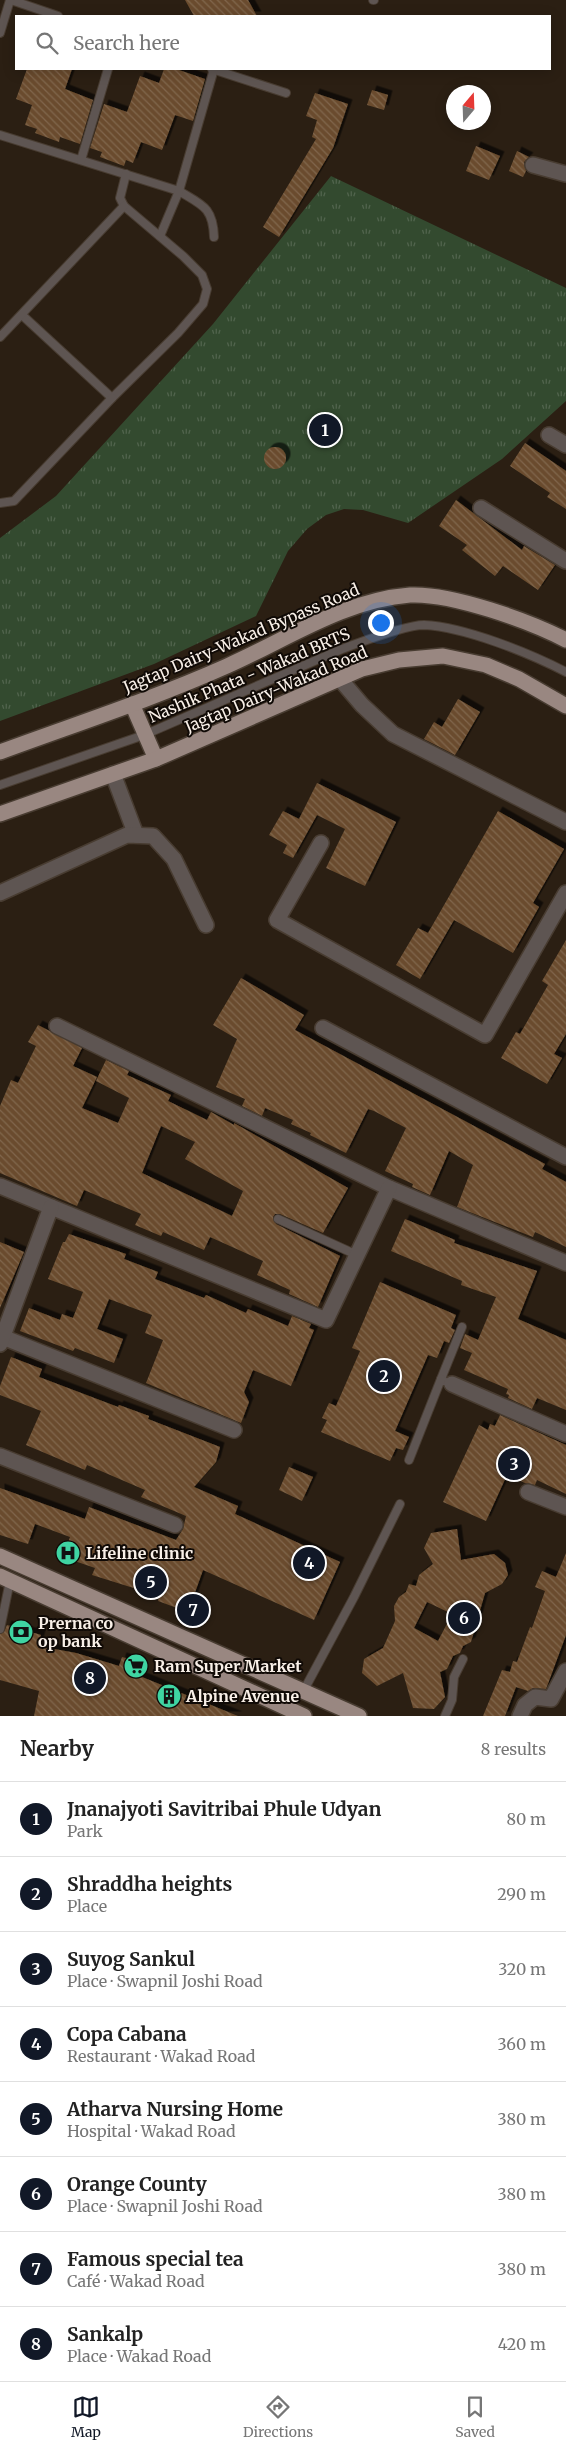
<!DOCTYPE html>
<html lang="en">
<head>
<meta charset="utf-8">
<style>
	:root { --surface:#fff; --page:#f6f6f6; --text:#222; --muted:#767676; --line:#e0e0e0; --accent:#111827 }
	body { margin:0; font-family:Merriweather,serif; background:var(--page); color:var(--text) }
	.compass { position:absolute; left:446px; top:85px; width:45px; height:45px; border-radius:50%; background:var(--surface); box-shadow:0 2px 12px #0003; rotate:19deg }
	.you { position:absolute; left:380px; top:622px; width:18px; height:18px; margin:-12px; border:4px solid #fff; border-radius:50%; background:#1a73e8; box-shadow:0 0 0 8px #1a73e833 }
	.badge { display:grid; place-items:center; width:32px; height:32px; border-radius:50%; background:var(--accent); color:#fff; font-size:16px; font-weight:700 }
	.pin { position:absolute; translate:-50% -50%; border:2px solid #fff; box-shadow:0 1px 5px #0006 }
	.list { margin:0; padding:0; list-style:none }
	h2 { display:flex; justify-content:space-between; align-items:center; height:65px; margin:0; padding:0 20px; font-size:21px }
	h2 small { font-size:16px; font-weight:400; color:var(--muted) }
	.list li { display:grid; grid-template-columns:32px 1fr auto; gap:15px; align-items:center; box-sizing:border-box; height:75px; padding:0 20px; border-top:1px solid var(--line) }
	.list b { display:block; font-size:19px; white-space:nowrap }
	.list p { margin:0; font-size:16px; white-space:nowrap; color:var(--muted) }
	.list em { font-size:16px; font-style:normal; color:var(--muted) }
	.icon { flex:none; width:28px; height:28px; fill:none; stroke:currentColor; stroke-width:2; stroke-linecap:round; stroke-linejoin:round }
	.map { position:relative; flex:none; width:566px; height:1716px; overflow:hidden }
	.search { position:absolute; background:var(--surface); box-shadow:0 2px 12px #0003; left:15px; right:15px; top:15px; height:55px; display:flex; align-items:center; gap:12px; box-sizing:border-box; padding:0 18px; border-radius:0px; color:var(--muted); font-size:19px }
	.sheet { height:665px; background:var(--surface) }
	nav { display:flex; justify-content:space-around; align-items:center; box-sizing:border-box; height:70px; border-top:1px solid var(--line); background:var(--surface); font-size:14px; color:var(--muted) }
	nav a { display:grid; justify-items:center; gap:2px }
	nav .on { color:var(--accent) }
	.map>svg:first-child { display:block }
	.grass { fill:url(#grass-tufts) }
	.building { fill:url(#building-back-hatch); fill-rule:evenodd; filter:url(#shadow) }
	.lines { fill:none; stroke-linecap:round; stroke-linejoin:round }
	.lane-casing { stroke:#483c31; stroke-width:10 }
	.street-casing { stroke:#483c31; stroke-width:18 }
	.primary-casing { stroke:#483c31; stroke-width:18 }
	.lane { stroke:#5e5552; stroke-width:8 }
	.street { stroke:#5e5552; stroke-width:15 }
	.primary { stroke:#998781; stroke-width:15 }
	.labels { text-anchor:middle; stroke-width:4; stroke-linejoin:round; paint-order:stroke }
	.street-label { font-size:16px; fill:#f9f0e8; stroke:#100a06 }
	.poi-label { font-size:16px; font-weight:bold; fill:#f9f0e8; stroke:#100a06; text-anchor:start }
</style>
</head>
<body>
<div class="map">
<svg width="566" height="1716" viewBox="0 0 566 1716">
	<defs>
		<pattern id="grass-tufts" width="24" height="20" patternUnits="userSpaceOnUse" patternTransform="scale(1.25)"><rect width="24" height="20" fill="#334a2f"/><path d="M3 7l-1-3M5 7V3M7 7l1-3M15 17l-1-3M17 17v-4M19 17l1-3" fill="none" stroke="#51644d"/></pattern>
		<pattern id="building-back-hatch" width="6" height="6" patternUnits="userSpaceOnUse" patternTransform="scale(1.25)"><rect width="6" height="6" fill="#6a4c2e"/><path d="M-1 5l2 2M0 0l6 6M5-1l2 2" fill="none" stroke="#80664c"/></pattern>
		<filter id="shadow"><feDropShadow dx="4.5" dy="-4.5" stdDeviation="0" flood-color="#0009"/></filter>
	</defs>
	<rect width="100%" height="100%" fill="#2b1f13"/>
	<!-- grass -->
	<path class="grass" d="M331,176L566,288V401L502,459L408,523L363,510L344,509L326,515L307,529L288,551L256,616L154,664L0,721V538L56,496L213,324Z"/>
	<!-- building -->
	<g class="building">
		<path d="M185,0H248L257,16H194Z"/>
		<path d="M27,69H72L65,89L93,100L80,144L60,137L59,142L35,133L37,129L25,125L32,105L16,99Z"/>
		<path d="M164,69H176L205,79L193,121L175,115L162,150L141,142L133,163L126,160L124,166L100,157L102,152L90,148L104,104L127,112L140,76L159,83Z"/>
		<path d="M372,90L388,95L384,110L367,105Z"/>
		<path d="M315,93L348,104L333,148L279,237L263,227L316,139L312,137L317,120L306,116Z"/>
		<path d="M476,146L500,156L489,180L466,171Z"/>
		<path d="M517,151L529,157L524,162L526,171L523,177L509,171Z"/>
		<path d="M525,443L566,471V509L547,497L550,493L510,466Z"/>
		<circle cx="275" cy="458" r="11"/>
		<path d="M456,500L522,550L524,546L555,565L538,590L503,566L495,576L462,550L467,545L439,526Z"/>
		<path d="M458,699L480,712L455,755L424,739L434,722L442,727Z"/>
		<path d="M317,783L396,822L365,886L326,868L345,829L317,815L293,858L283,853L287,845L269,835L283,811L299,819Z"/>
		<path d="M498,811L564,849L533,903L539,907L513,953L454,920L420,979L396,965L418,928L428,933Z"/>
		<path d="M566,940V1034L554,1054L562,1058L547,1084L501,1058L516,1032L520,1034L548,985L542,981Z"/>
		<path d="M241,978L304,1015L295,1030L545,1164L542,1169L566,1182V1247L535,1232L533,1237L457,1207L473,1165L449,1151L430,1195L412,1187L413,1184L385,1171L406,1128L374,1111L368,1109L346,1153L310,1135L311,1133L291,1124L293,1120L265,1108L262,1116L242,1106L245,1099L216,1087L237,1039L213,1025Z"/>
		<path d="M38,1025L82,1048L73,1066L97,1077L82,1108L118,1123L129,1098L96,1081L106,1060L129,1071L127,1075L171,1095L168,1101L207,1120L211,1112L234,1125V1123L348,1188L323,1233L280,1214H275L273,1217L276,1224L340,1256L318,1307L289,1294L290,1290L257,1275L263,1261L210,1237L204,1250L163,1232L161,1236L135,1225L141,1214L84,1190L77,1206L0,1173V1106L11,1080L18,1083L36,1046L28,1042ZM161,1126L195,1142L185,1159L243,1191L232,1216L142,1173Z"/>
		<path d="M405,1219L455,1240L454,1243L537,1271L518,1319L566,1340V1410L537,1398L532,1409L508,1398L509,1395L506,1394L508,1389L464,1370L472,1353L460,1348L465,1334L478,1340L496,1297L461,1285L462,1281L391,1251Z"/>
		<path d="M69,1234L126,1254L124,1259L158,1272L155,1279L204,1298L206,1295L246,1313L248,1309L288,1326L292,1316L311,1324L309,1328L314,1330L291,1386L253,1370L244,1392L249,1402L241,1423L146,1383L163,1340L145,1333L152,1315L109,1299L97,1329L123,1339L114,1363L75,1348L73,1351L20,1331L29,1308L60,1320L62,1314L73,1318L83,1292L48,1279L63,1242H65Z"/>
		<path d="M0,1242L24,1252L0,1308Z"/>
		<path d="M380,1282L456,1315L451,1328L455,1330L449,1343L444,1341L437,1358L428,1355L395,1431L409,1437L403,1450L396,1448L390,1461L321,1432L327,1420L322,1418L329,1403L336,1406L360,1351L352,1348Z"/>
		<path d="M11,1357L42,1369L39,1377L118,1407L119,1405L149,1416L148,1419L220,1447L216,1462L194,1487L238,1506L235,1514L340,1562L314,1620L203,1570L188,1612L158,1601L159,1596L92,1575L95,1568L63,1557L70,1537L35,1524L28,1544L0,1535V1488L85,1519L89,1507L176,1540L183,1529L186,1516L141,1497L145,1490L87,1465L85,1470L26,1445L41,1411L0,1395V1386Z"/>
		<path d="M500,1415L566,1445V1494L537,1480L535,1485L525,1483L507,1475L486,1521L443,1502L479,1425L488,1430L490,1424L495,1426Z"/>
		<path d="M289,1467L313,1477L302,1501L279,1490Z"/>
		<path d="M457,1529L461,1560L494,1554L505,1563L508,1575L502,1584L485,1593L471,1642L463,1646L460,1653L453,1656L447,1669L440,1672L445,1697L434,1709L413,1708L403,1673L377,1686L362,1673L364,1659L383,1648L395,1621L394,1606L399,1597L406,1592L409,1584L416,1586L419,1575L433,1564L424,1548L431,1533ZM427,1602L452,1614L438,1641L414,1628Z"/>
		<path d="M566,1553V1635L546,1689L533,1688L528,1691L516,1687L505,1716H483L502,1670L510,1672L513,1661L517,1662L530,1627L532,1628L545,1591L535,1587L542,1571L556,1577Z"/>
		<path d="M7,1625L41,1635L38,1646L76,1653L119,1666L122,1657L141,1662L137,1675L238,1716H34L39,1691L0,1680V1634L4,1632Z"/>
	</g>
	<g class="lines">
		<defs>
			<g id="lane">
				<path d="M11,0L58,16"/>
				<path d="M373,0H374"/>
				<path d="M0,33L10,0"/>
				<path d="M212,69L286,93"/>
				<path d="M0,135L179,191C202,205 213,207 214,237"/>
				<path d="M81,160L108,69"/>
				<path d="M160,236L179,191L214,69"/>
				<path d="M22,315L112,398L178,333L203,304L207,289L202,275L183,256L124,206L120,198L126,174"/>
				<path d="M0,337L124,206"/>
				<path d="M0,503L14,501L112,398"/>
				<path d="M0,785L144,735L342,649C361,642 405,625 424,625C465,627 529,653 566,672"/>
				<path d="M278,1219L357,1255"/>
				<path d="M444,1381L441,1379L462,1327"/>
				<path d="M409,1460L441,1379"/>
				<path d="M0,1629L10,1581"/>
				<path d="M304,1690L354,1597L400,1504"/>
				<path d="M445,1716L452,1700L454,1677L463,1659"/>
			</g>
			<g id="street">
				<path d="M533,165L566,174"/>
				<path d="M549,435L566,445"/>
				<path d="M481,508L566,561"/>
				<path d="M340,679L362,705L393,734L566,822"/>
				<path d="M113,774L136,835"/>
				<path d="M321,843L277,920L485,1035L566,893"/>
				<path d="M0,893L127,835L153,836L174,859L206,925"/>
				<path d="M57,1026L389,1188L566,1263"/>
				<path d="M323,1028L566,1157"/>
				<path d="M0,1186L326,1320L389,1188"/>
				<path d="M0,1336L234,1430"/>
				<path d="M0,1344L51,1207"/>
				<path d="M452,1384L566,1434"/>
				<path d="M0,1456L175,1525"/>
				<path d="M528,1492L566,1507"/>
				<path d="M520,1716L525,1705L535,1697L551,1699L566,1671"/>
			</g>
			<g id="primary">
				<path d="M132,704L156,759"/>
				<path d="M0,752C76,724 153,699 227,666C286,640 344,600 410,595C452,593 529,621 566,640"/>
				<path d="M0,814L156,759L362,669L399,660L443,656L486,665L519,679L566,706"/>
				<path d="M0,1556L359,1716"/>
				<path d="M0,1576L304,1716"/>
			</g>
		</defs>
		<!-- lane casing -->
		<use href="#lane" class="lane-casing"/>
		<!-- street casing -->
		<use href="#street" class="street-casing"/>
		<!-- primary casing -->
		<use href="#primary" class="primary-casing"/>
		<!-- lane -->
		<use href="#lane" class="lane"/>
		<!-- street -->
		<use href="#street" class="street"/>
		<!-- primary -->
		<use href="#primary" class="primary"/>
	</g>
	<!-- icons -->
	<defs>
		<symbol id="hospital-disc" viewBox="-11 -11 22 22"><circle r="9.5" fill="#3fd4a2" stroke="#100a06"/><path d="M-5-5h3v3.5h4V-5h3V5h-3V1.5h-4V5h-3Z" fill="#111"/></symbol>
		<symbol id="bank-disc" viewBox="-11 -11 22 22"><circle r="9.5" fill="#3fd4a2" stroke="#100a06"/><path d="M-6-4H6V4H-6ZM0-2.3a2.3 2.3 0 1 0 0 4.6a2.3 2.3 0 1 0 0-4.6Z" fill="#111"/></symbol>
		<symbol id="supermarket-disc" viewBox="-11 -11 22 22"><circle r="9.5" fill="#3fd4a2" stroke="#100a06"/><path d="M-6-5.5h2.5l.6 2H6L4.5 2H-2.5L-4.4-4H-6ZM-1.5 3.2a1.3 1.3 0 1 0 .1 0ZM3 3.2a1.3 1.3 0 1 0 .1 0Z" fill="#111"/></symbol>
		<symbol id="building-disc" viewBox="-11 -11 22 22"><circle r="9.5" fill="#3fd4a2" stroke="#100a06"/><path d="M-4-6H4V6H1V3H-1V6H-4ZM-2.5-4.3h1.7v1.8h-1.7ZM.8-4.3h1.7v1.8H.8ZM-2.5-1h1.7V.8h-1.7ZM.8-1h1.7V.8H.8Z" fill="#111"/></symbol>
	</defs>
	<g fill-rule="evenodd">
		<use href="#hospital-disc" x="54" y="1539" width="28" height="28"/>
		<use href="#bank-disc" x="7" y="1618" width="28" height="28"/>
		<use href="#supermarket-disc" x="122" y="1652" width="28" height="28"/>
		<use href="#building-disc" x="155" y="1682" width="28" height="28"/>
	</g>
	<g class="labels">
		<!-- street labels -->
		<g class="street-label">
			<text transform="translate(241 638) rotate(-23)" y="6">Jagtap Dairy-Wakad Bypass Road</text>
			<text transform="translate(249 675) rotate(-23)" y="6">Nashik Phata - Wakad BRTS</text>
			<text transform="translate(276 689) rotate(-23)" y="6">Jagtap Dairy-Wakad Road</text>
		</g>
		<!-- poi labels -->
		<g class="poi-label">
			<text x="86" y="1559">Lifeline clinic</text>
			<text x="38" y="1629">Prerna co<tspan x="38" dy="18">op bank</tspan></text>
			<text x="154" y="1672">Ram Super Market</text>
			<text x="186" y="1702">Alpine Avenue</text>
		</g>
	</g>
</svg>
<svg class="compass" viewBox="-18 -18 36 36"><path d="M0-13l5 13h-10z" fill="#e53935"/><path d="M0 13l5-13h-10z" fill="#767676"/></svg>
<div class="you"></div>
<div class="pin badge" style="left:325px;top:430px">1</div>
<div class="pin badge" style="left:384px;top:1376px">2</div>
<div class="pin badge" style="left:514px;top:1464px">3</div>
<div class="pin badge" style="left:309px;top:1563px">4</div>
<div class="pin badge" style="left:151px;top:1582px">5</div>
<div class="pin badge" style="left:464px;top:1618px">6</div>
<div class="pin badge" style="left:193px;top:1610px">7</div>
<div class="pin badge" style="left:90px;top:1678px">8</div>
<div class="search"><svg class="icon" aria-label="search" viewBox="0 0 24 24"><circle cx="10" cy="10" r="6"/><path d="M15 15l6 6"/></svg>Search here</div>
</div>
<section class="sheet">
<h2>Nearby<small>8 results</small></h2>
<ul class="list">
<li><span class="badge">1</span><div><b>Jnanajyoti Savitribai Phule Udyan</b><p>Park</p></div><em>80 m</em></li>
<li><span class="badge">2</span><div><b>Shraddha heights</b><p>Place</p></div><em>290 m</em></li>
<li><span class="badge">3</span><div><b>Suyog Sankul</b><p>Place · Swapnil Joshi Road</p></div><em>320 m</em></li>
<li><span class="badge">4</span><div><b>Copa Cabana</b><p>Restaurant · Wakad Road</p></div><em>360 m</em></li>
<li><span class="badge">5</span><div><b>Atharva Nursing Home</b><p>Hospital · Wakad Road</p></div><em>380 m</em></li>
<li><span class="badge">6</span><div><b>Orange County</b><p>Place · Swapnil Joshi Road</p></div><em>380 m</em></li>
<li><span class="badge">7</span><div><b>Famous special tea</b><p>Café · Wakad Road</p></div><em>380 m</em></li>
<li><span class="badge">8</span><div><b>Sankalp</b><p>Place · Wakad Road</p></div><em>420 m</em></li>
</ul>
</section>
<nav>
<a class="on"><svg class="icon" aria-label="map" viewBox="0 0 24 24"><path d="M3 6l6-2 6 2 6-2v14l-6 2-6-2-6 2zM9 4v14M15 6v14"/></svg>Map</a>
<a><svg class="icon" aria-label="directions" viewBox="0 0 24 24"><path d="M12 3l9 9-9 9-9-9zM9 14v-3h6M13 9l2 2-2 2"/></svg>Directions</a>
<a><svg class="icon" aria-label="saved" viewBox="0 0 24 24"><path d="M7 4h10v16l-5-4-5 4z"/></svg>Saved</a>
</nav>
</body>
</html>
